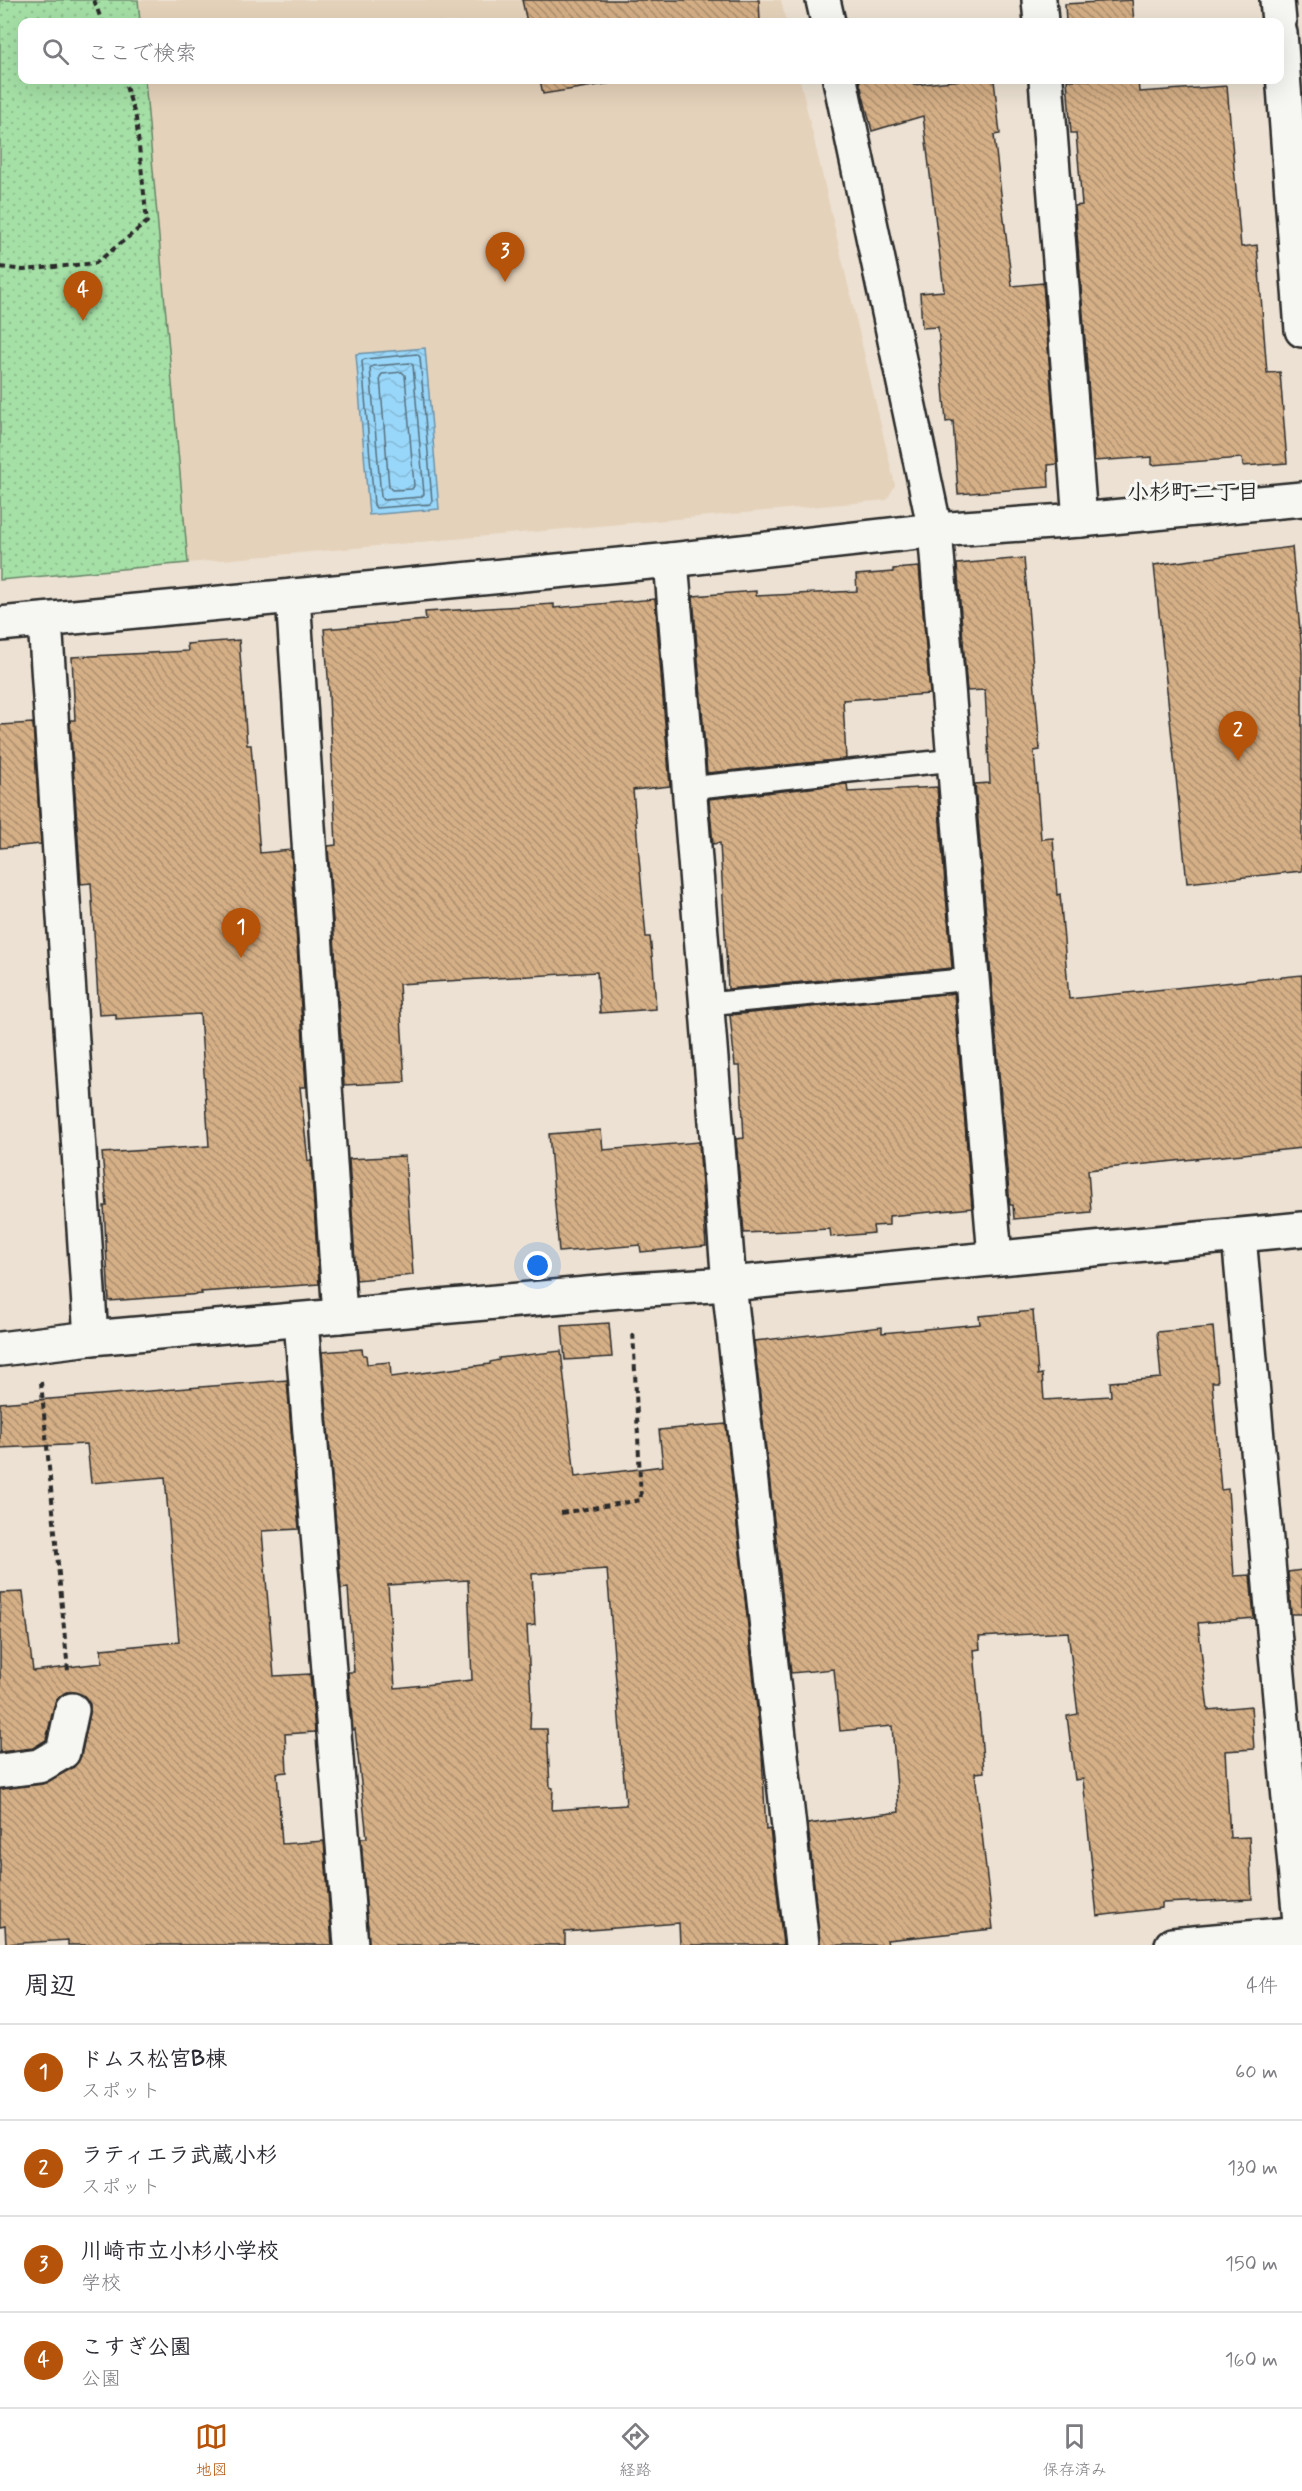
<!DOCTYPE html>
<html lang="ja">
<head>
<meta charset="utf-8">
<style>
	:root { --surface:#fff; --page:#f7f7f7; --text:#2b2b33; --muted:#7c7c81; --line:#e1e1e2; --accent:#b45309 }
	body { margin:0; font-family:Mynerve,"Klee One",sans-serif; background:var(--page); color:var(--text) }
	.you { position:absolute; left:538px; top:1266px; width:21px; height:21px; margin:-15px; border:4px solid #fff; border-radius:50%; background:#1a73e8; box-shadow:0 0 0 9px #1a73e833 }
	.badge { display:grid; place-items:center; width:39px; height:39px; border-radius:50%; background:var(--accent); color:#fff; font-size:20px; font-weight:700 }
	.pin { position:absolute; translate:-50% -50px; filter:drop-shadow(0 2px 3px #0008) }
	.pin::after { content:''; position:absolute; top:32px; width:21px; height:18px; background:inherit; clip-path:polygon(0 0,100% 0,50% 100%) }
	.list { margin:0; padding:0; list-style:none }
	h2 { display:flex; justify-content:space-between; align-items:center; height:78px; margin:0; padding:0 24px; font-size:26px }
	h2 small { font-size:20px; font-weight:400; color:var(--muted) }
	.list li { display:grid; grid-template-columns:39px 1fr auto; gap:18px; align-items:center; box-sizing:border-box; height:96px; padding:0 24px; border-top:2px solid var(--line) }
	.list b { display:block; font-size:22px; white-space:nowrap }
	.list p { margin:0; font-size:20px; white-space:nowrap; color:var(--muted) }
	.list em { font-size:20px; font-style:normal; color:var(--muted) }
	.icon { flex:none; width:33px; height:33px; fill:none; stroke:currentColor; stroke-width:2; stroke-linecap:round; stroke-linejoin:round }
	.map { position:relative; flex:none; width:1302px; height:1945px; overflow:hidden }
	.search { position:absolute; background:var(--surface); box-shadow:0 6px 24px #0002; left:18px; right:18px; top:18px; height:66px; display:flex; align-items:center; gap:15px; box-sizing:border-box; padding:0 21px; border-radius:12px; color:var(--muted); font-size:22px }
	.sheet { height:462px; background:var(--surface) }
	nav { display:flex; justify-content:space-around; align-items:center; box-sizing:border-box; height:84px; border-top:2px solid var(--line); background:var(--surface); font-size:16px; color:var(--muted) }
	nav a { display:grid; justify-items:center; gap:3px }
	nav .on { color:var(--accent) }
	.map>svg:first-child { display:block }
	.built { fill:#e5d2bb }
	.green { fill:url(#green-dots); stroke:#688668; stroke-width:1.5 }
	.water { fill:url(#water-waves); stroke:#6d92a7; stroke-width:1.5 }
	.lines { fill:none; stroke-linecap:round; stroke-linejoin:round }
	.shore { stroke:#57707e; stroke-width:1.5 }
	.building { fill:url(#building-back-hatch); stroke:#2b2b2b; stroke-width:1.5; fill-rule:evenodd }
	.service-casing { stroke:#2b2b2b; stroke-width:26 }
	.minor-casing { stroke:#2b2b2b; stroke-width:38 }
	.tertiary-casing { stroke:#2b2b2b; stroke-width:38 }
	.path { stroke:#2b2b2b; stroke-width:4; stroke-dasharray:6 4.5; stroke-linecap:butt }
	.service { stroke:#f6f6f2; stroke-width:21 }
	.minor { stroke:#f6f6f2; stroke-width:33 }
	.tertiary { stroke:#f6f6f2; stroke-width:33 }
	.labels { text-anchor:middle; stroke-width:6; stroke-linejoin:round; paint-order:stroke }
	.neighbourhood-label { font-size:22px; font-weight:bold; fill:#2b2b2b; stroke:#f6f6f2 }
</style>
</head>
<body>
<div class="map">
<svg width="1302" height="1945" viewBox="0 0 1302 1945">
	<defs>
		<pattern id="green-dots" width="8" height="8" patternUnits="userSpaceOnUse" patternTransform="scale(1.5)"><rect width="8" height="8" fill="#a5e0a6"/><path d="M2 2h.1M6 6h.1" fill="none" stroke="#8ec08f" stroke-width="1.8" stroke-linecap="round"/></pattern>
		<pattern id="water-waves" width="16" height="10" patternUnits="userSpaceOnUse" patternTransform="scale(1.5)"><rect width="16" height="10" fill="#99d7fa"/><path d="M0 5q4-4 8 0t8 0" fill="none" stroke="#84b9d6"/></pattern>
		<pattern id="building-back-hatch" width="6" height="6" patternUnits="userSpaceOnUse" patternTransform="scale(1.5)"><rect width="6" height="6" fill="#d5af86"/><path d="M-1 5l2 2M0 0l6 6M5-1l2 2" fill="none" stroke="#ad8f6e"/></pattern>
	</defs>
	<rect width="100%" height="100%" fill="#ece1d2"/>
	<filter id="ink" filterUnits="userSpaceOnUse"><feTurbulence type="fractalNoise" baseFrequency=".0167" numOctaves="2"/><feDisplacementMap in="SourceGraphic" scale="12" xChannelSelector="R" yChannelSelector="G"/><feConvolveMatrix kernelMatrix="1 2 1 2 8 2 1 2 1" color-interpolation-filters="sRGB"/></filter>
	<g filter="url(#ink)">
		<!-- built -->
		<g class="built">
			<path d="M138,0H781L786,22H140Z"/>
			<path d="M145,80H800L895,485L887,500L188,563Z"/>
		</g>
		<!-- green -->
		<path class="green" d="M0,0H138L140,22H22V80H145L188,563L0,580Z"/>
		<!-- water -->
		<path class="water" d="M425,348L439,509L369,515L356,354Z"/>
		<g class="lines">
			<!-- shore -->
			<g class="shore">
				<path d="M417,354L420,357L432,501L430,504L376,508L374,505L362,361L365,359Z"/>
				<path d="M410,363L413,365L424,494L421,497L383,500L381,497L370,368L373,366Z"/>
				<path d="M402,372L405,375L414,486L412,489L392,490L389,487L380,377L382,374Z"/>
			</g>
		</g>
		<!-- building -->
		<g class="building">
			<path d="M522,0H759L760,22H527Z"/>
			<path d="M1132,0L1134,22H1066L1065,4Z"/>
			<path d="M540,80H631L543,94Z"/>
			<path d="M859,80H913L914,85L961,80H994L1000,134L994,135L1012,286L1043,283L1057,464L1048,465L1049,487L958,494L953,421L946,422L938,327L922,328L920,293L944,291L923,116L872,131Z"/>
			<path d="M1067,80H1138L1139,92L1227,86L1241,247L1257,245L1267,373L1280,372L1287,463L1243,466L1242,458L1152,465V457L1094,461L1075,206L1082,205L1076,133H1071Z"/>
			<path d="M1292,547L1302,651V871L1187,883L1154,565Z"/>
			<path d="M1024,558L1040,750L1034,751L1041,839L1053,838L1057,895L1060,894L1069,999L1302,975V1148L1088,1170L1091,1212L1014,1219L1013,1205H1010L975,784L990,783L985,690L967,691L957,564Z"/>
			<path d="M919,567L930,694L843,700L846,759L707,773L693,596L756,591V596L857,591L856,575L893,572V569Z"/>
			<path d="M655,599L670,786L633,790L646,937H650L653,964L656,1009L600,1013L597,972L399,984L405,1082L344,1085L328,846L336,845L328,676L324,629L426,620L425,612L554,604V608Z"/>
			<path d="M239,640L247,745H251L260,853L291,850L306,1087H300L308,1161L311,1160L319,1284L201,1292L202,1294L109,1301L104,1206H107L102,1153L209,1146L200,1014L116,1019V1014L99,1015L91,883L81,884L70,720H75L72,657L188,651L187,644Z"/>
			<path d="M33,723L41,844L0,848V725Z"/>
			<path d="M847,784L848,792L937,787L952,968L728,989L720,843L713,844L709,799Z"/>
			<path d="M954,993L972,1208L889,1216V1225L873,1226L874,1233L831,1237L830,1229L744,1233L736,1139L744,1138L740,1066H735L730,1015Z"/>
			<path d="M601,1130L603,1150L699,1142L706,1246L641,1252L640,1245L559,1252L549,1134Z"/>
			<path d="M405,1156L413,1275L356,1280L349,1159Z"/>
			<path d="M1033,1311L1038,1375L1042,1374L1044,1400L1111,1396L1110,1382L1161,1378L1157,1332L1213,1327L1218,1382H1212L1221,1490L1228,1489L1234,1576L1250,1575L1254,1618L1198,1623L1208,1710L1251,1706L1254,1749L1225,1751L1230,1838L1249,1837L1252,1899L1162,1903V1908L1097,1916L1083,1779L1075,1780L1067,1716L1078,1714L1068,1632L979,1637L980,1649L974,1650L984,1772L975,1773L993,1929L887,1940L888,1945H820L808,1824L899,1812L892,1726L840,1731L834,1669L791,1673L754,1341L882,1327V1333L980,1324L979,1316Z"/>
			<path d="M609,1323L612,1357L565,1360L562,1326Z"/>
			<path d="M362,1349L363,1355H366L367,1364L390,1362L391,1377L490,1364V1362L499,1360V1358L561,1351L575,1477L663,1466L659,1430L726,1424L762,1755L766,1830L770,1829L783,1945H680L679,1923L565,1932V1945H369L361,1838H367L357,1747L355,1729L353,1730L348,1672H354L348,1588L341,1589L322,1352ZM607,1569L626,1805L552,1810L553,1788L550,1787L547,1729H530L531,1700L527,1626L535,1625L532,1574ZM468,1580L472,1680L395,1688L388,1585Z"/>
			<path d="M287,1380L299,1529L262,1531L274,1676L310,1674L315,1732L285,1734L287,1772L277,1773L282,1844L324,1841L332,1945H68V1940L6,1944L5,1926L0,1927V1789L42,1784L73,1768L81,1756L90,1713V1704L84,1696L75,1692H66L58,1698L54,1706L46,1740L33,1748L0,1752V1593L23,1592L33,1671L102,1663L101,1649L179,1642L165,1477L91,1483L87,1444L0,1448V1403Z"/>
			<path d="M1302,1570V1614H1291L1288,1572Z"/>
		</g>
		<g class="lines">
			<defs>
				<g id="service">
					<path d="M689,788L954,760"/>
					<path d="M707,1004L972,979"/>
				</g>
				<g id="minor">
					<path d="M823,0L828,22"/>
					<path d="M1039,0L1041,22"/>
					<path d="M1277,0L1279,22"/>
					<path d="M1280,33L1302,330"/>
					<path d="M840,80L935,530L995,1257"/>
					<path d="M1046,80L1080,520"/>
					<path d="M671,560L729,1284L802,1945"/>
					<path d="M293,596L340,1316"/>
					<path d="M45,620L91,1338"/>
					<path d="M0,624L671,560L935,530L1080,520L1302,499"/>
					<path d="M1239,1236L1302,1945"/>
					<path d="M301,1321L351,1945"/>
					<path d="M0,1771L39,1766L63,1752L72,1710"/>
					<path d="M1172,1945L1302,1933"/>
				</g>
				<path id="tertiary" d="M0,1349L91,1338L631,1290L729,1284L1302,1229"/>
			</defs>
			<!-- service casing -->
			<use href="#service" class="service-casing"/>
			<!-- minor casing -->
			<use href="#minor" class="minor-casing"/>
			<!-- tertiary casing -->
			<use href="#tertiary" class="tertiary-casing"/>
			<!-- path -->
			<g class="path">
				<path d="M94,0L102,22"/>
				<path d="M0,267L23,270L96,263L147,222L136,118L124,80"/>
				<path d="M41,1382L68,1671"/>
				<path d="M561,1513L641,1500L633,1330"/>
			</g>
			<!-- service -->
			<use href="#service" class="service"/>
			<!-- minor -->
			<use href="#minor" class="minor"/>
			<!-- tertiary -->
			<use href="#tertiary" class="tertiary"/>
		</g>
	</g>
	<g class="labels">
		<!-- neighbourhood labels -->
		<g class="neighbourhood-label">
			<text x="1193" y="499">小杉町二丁目</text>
		</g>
	</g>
</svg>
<div class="you"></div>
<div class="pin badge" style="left:241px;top:958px">1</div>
<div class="pin badge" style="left:1238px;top:761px">2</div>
<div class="pin badge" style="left:505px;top:282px">3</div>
<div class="pin badge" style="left:83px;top:321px">4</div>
<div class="search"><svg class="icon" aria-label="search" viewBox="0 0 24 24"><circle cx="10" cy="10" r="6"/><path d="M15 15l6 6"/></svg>ここで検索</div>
</div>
<section class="sheet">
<h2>周辺<small>4件</small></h2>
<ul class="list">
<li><span class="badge">1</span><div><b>ドムス松宮B棟</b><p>スポット</p></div><em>60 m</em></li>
<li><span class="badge">2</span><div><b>ラティエラ武蔵小杉</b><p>スポット</p></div><em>130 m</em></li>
<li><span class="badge">3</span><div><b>川崎市立小杉小学校</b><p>学校</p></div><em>150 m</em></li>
<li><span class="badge">4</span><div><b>こすぎ公園</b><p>公園</p></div><em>160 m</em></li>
</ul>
</section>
<nav>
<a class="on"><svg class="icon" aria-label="map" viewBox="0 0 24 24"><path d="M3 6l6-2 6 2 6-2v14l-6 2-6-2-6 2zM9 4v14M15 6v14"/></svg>地図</a>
<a><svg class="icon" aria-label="directions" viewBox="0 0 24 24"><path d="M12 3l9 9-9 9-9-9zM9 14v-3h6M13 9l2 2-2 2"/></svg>経路</a>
<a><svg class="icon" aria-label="saved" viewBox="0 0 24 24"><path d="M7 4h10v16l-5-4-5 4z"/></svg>保存済み</a>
</nav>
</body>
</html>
